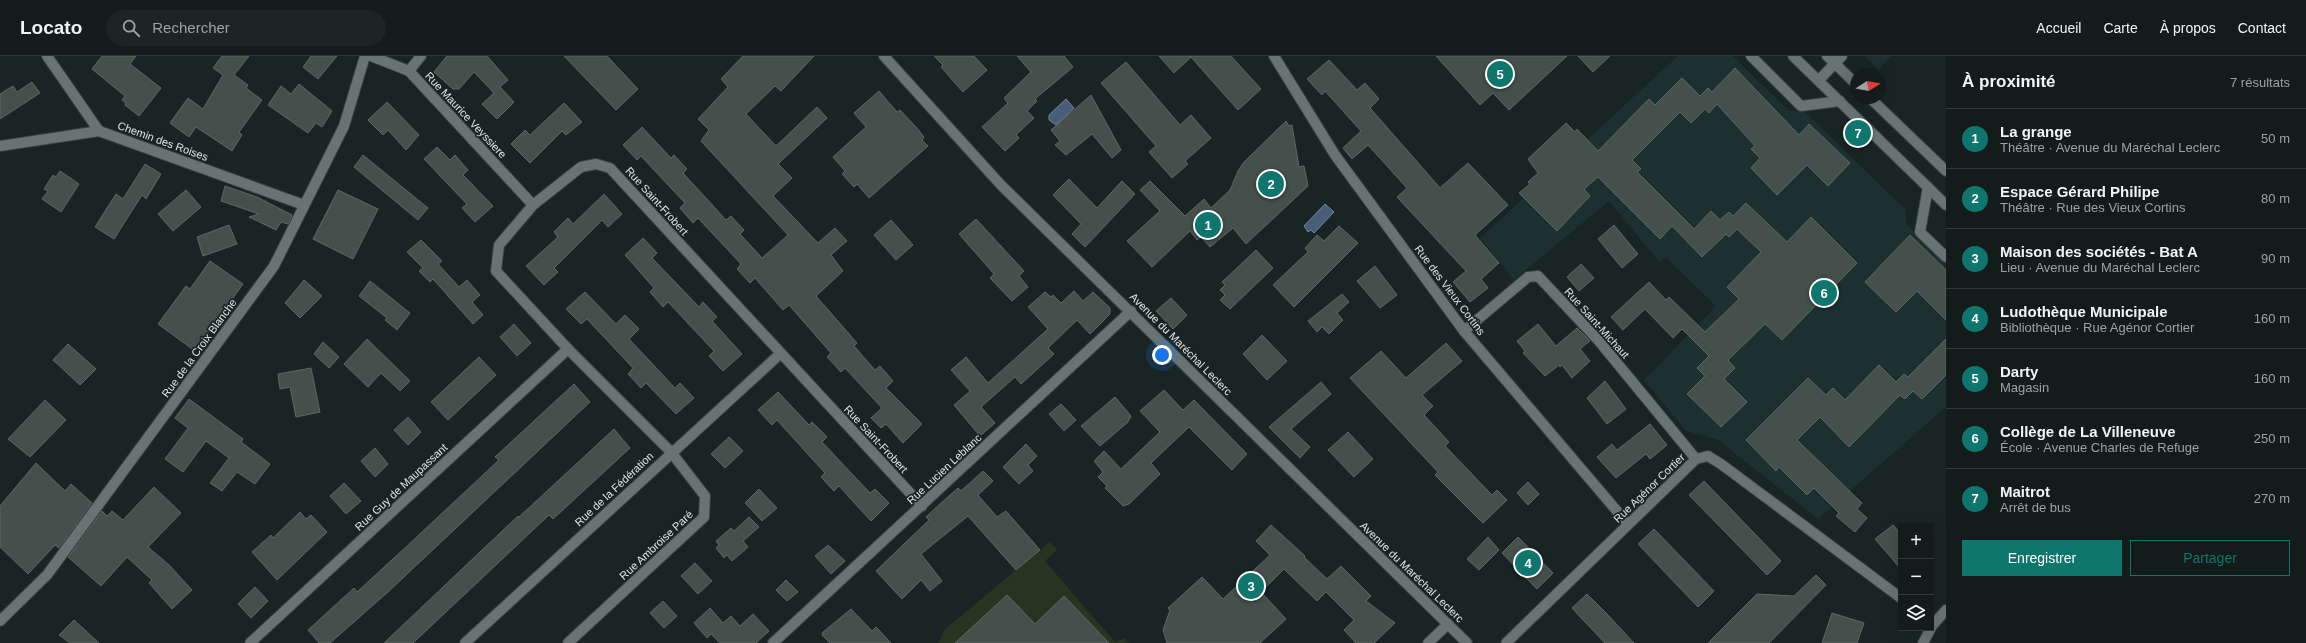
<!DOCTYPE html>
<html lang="fr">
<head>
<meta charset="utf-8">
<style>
	:root { --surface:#131b1b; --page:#1c2424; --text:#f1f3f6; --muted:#9da1a3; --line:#32393a; --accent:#0f766e }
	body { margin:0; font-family:Helvetica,sans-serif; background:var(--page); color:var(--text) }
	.controls { position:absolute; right:12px; bottom:12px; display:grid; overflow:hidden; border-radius:0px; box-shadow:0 4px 16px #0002 }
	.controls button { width:36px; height:36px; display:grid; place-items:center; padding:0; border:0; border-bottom:1px solid var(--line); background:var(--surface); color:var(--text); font:20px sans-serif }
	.compass { position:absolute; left:1850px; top:12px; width:36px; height:36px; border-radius:50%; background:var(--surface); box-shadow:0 4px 16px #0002; rotate:79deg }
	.you { position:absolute; left:1162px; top:299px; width:14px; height:14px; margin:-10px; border:3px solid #fff; border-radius:50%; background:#1a73e8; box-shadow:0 0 0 6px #1a73e833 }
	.badge { display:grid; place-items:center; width:26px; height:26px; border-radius:50%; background:var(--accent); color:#fff; font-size:13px; font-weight:700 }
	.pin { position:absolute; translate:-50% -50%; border:2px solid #fff; box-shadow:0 1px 4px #0006 }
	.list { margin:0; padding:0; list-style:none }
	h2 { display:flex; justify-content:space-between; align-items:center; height:52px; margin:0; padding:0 16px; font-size:17px }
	h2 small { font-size:13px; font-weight:400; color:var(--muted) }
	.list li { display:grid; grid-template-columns:26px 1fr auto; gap:12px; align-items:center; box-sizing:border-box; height:60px; padding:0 16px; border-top:1px solid var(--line) }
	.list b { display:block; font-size:15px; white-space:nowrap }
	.list p { margin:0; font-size:13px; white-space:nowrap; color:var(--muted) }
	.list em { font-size:13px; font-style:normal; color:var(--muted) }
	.actions { display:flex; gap:8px; padding:12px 16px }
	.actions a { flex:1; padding:9px 0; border:1px solid var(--accent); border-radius:0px; text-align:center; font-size:14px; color:var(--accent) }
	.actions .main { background:var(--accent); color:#fff }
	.icon { flex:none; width:22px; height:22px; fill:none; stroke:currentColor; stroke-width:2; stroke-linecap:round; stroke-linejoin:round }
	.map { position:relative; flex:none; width:1946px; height:587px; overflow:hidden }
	header { display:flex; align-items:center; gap:24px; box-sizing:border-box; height:56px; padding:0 20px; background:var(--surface); border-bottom:1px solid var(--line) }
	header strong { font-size:19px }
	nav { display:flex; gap:22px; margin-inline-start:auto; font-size:14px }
	.search { width:280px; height:36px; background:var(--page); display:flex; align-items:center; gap:10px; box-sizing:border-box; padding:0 14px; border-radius:22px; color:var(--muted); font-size:15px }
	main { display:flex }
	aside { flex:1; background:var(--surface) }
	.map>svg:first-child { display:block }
	.built { fill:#1c3030 }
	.green { fill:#263422 }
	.water { fill:#485d77; stroke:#758698 }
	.building { fill:#454f4b; stroke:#5d6863 }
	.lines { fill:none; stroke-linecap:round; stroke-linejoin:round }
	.service-casing { stroke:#384141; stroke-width:12 }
	.minor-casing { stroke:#384141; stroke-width:12 }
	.tertiary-casing { stroke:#384141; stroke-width:12 }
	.service { stroke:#687474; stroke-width:10 }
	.minor { stroke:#687474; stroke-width:10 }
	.tertiary { stroke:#687474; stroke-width:10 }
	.labels { text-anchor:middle; stroke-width:3.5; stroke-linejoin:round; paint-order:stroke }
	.street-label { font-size:11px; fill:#dde4e4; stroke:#192424 }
</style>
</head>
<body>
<header>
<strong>Locato</strong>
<div class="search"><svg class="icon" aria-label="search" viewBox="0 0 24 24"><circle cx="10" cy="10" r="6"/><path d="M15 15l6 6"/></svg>Rechercher</div>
<nav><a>Accueil</a><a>Carte</a><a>À propos</a><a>Contact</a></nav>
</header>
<main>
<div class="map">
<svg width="1946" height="587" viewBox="0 0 1946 587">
	<rect width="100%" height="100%" fill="#192424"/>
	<!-- built -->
	<g class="built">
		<path d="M1678,0H1733L1789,55H1804L1906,154V168L1946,207V351L1818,463L1718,384L1686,375L1644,324L1716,250L1666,202L1660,207L1609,145L1514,224L1480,182Z"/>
		<path d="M1865,0H1891L1878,14Z"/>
	</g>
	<!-- green -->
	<path class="green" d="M1050,486L1057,494L1045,505L1115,586L1124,582L1129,587H937L939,586L944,574Z"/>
	<!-- water -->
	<g class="water">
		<path d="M1066,43L1074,52L1056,69L1049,64V59Z"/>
		<path d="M1325,148L1334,156L1314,177L1311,174L1308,176L1304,170Z"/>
	</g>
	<!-- building -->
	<g class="building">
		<path d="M102,0H136L130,8L161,32L139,60L125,49L126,47L122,44L125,40L92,13Z"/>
		<path d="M222,0H249L234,19L248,29L246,32L262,44L239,76L242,79L232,95L196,71L189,81L170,67L188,42L203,53L223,19L213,12Z"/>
		<path d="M311,0H337L318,23L303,11Z"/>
		<path d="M447,0H487L508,24L500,31L514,46L497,63L482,48L494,37L474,16L459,33H453L434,16Z"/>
		<path d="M564,0H607L638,33L616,54Z"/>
		<path d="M743,0H814L781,35L775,30L746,58L776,90L817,51L827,62L778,108L792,122L773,140L818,187L835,172L847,185L831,199L843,215L816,240L857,287L854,290L875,314L880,310L893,325L886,332L922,368L903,387L886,368L881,372L871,362L882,352L845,312L841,316L827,301L831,297L789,249L783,254L755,222L750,227L737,213L741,208L698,162L693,167L680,152L685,147L641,100L637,104L623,89L642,71L671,102L674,99L687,113L683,117L726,164L731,160L744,174L740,178L762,202L788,179L701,85L709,74L698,63L728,31L721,23Z"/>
		<path d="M934,0H974L987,14L963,36L941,11L943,9Z"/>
		<path d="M1017,0H1064L1073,11L1035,43L1037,45L1027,55L1034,62L1016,79L1019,82L1005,95L982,71L1008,47L1004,42L1031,16Z"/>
		<path d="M1159,0H1231L1261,33L1238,54L1191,1L1174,17Z"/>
		<path d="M1436,0H1567L1509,54L1493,37L1480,49Z"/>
		<path d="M1578,0H1610L1593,16Z"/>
		<path d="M1329,4L1357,34L1365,27L1379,43L1370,52L1440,132L1468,107L1508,149L1475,179L1499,207L1481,223L1488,232L1470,246L1453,226L1466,215L1397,141L1407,132L1368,89L1352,103L1343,92L1361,75L1325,35L1322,39L1307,23Z"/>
		<path d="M1126,6L1180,69L1191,59L1211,82L1185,105L1188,108L1172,122L1149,96L1156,90L1101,27Z"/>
		<path d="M1735,12L1799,79L1809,68L1850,107L1828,130L1807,109L1777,139L1751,112L1760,102L1751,93L1755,90L1717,48L1709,57L1705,53L1691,67L1680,56L1632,104L1641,113L1637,116L1694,173L1711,155L1720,164L1729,156L1733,160L1746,147L1787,186L1811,161L1857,207L1782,284L1765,268L1728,304L1735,312L1724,323L1747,346L1721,371L1687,338L1705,320L1697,312L1709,300L1682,273L1673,282L1645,253L1623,274L1611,261L1649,226L1666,244L1669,241L1705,276L1739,243L1727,231L1761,196L1737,173L1729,181L1726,178L1702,201L1672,170L1660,183L1598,121L1584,133L1590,140L1557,175L1519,137L1530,128L1528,126L1538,117L1528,103L1566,67L1575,76L1577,73L1598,95L1649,43L1655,49L1682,22L1700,40L1708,32L1712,36Z"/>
		<path d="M32,26L40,37L0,63V38L13,30L17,36Z"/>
		<path d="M299,28L332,55L322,71L316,67L308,77L268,49L281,30L291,38Z"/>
		<path d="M879,35L897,56L900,54L916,71L924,81L922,84L928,90L869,142L857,128L854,131L842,118L845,115L833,101L866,71L854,57Z"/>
		<path d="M1091,39L1121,94L1112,102L1092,78L1066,99L1055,89L1060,85L1051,74Z"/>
		<path d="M387,46L419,79L406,94L388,74L383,79L368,64Z"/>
		<path d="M564,47L582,66L566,79L562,75L530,107L511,88L525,74L530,79Z"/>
		<path d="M1286,65L1289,70L1292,69L1299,111L1304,110L1308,130L1246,188L1233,172L1210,191L1201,181L1197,184L1190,175L1152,211L1127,185L1160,155L1140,134L1150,125L1185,160L1204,143L1211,152L1230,134L1238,115L1244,106Z"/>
		<path d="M437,91L450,104L455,99L468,114L463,119L493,150L475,166L462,152L467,148L424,103Z"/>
		<path d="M363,99L428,152L418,164L354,111Z"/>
		<path d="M145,108L161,118L146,143L142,139L114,183L95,171L116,138L123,143Z"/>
		<path d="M60,115L79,128L61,156L42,143L48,135L44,133L53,119L56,121Z"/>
		<path d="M1069,123L1097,152L1122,125L1135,138L1085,191L1072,178L1081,168L1053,139Z"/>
		<path d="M225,130L257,141L292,159L288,168L281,166L276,174L249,161L259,158L221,145Z"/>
		<path d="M186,134L201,151L173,175L158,158Z"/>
		<path d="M338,134L378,153L353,203L313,183Z"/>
		<path d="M604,138L622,158L608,171L602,164L554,212L558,216L544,229L526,210L558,181L554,176L568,162L573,168Z"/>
		<path d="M976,163L1024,215L1019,220L1028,231L1012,245L990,222L994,218L959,178Z"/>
		<path d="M891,164L913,189L896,204L874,179Z"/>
		<path d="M229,169L237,188L203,200L197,181Z"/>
		<path d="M1614,169L1638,198L1622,212L1598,183Z"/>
		<path d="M1339,170L1358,187L1294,251L1273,229L1308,196L1305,192L1317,179L1324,185Z"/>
		<path d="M1910,179L1946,214V264L1917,235L1896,256L1865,226Z"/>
		<path d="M643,182L657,197L652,202L699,251L703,246L717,261L712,265L742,298L723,315L709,300L714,295L668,246L663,251L650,236L654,232L625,199Z"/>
		<path d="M421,184L442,205L438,208L459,231L467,224L480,239L472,246L483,259L473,268L433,223L430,226L419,215L423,212L407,196Z"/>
		<path d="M1256,194L1273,212L1230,253L1220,244L1225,239L1220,234L1225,229L1222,226Z"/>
		<path d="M210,205L243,228L195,295L158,268L186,230L190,233Z"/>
		<path d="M1581,208L1594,222L1579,235L1567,221Z"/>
		<path d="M1375,210L1397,239L1380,252L1357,225Z"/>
		<path d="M304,224L322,240L300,262L285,247Z"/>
		<path d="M370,225L410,257L397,274L385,264L387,262L359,240Z"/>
		<path d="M1074,235L1083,245L1093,236L1110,252V258L1090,278L1077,264L1048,292L1054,298L1021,328L1015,321L981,351L995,367L980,380L954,349L970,335L951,314L966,301L988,327L1048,273L1028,251L1045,236L1051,241L1053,239L1061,247Z"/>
		<path d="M585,236L616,268L625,259L639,273L629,283L675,332L680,327L694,342L676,358L646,327L641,332L628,318L633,312L587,263L581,268L566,253Z"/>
		<path d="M1342,238L1349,246L1337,257L1343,264L1329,278L1322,271L1317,276L1308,265Z"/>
		<path d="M1171,242L1187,259L1173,273L1156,255Z"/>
		<path d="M514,268L531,287L517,300L500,281Z"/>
		<path d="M1538,268L1556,290L1577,272L1590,285L1580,293L1590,305L1572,322L1562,309L1560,311L1559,309L1545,320L1523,297L1525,295L1517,285Z"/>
		<path d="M1262,279L1287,305L1267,324L1243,298Z"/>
		<path d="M367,283L410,325L400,335L381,317L368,331L344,308Z"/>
		<path d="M1946,283V319L1922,343L1913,335L1905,343L1900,339L1849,391L1820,361L1797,384L1862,447L1857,453L1867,462L1855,476L1836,460L1839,457L1814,432L1807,439L1779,411L1776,415L1746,384L1808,322L1826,339L1833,332L1845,344L1879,309L1896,326L1904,318L1908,321Z"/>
		<path d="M323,286L339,301L329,312L314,298Z"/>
		<path d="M1446,287L1462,305L1422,339L1433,350L1424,359L1449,386L1445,390L1492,439L1497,434L1507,444L1483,467L1435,419L1438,416L1350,322L1381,295L1406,322Z"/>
		<path d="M68,288L96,313L80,329L53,304Z"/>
		<path d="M479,301L496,319L448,364L431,346Z"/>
		<path d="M311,312L320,356L296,361L290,331L280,333L278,318Z"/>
		<path d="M1605,325L1626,353L1607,368L1587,342Z"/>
		<path d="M1321,326L1331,338L1291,373L1310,391L1300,402L1269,371Z"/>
		<path d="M574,328L590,346L388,536L330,587H319L308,574L354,532L357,536L406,491L499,404L495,401Z"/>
		<path d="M1164,334L1183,354L1194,344L1247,398L1232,414L1189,371L1151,407L1160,418L1129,448L1123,450L1105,432L1107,430L1098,421L1103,416L1094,405L1104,395L1121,413L1160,376L1140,355Z"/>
		<path d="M778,336L809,369L812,366L827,381L822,386L870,437L875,433L889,447L871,465L839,430L834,435L821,421L825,417L777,364L772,369L758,354Z"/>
		<path d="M1115,341L1131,360L1128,366L1100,390L1081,370Z"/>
		<path d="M189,343L243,383L241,386L270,408L255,428L237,416L222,435L210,427L229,402L206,385L183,416L165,403L188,372L175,362Z"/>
		<path d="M45,344L66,364L30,401L8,383Z"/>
		<path d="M1061,348L1076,364L1064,375L1049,358Z"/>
		<path d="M408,361L421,376L408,389L394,374Z"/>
		<path d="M1650,368L1667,389L1650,403L1646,398L1616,422L1597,401L1612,388L1617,394Z"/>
		<path d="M614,373L630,392L553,463L549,459L413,587H384L518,460L519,461Z"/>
		<path d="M1348,376L1373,403L1354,421L1328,394Z"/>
		<path d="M729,381L743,395L725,412L711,398Z"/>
		<path d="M1026,388L1037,400L1028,409L1033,415L1019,428L1003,411Z"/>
		<path d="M375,392L388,408L375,421L361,405Z"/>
		<path d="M36,407L65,435L71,428L92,447L59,492L55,489L28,518L0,491V450Z"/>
		<path d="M983,415L993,425L978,439L997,461L1006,455L1040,494L1016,514L968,460L921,498L942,525L930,535L921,524L902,543L876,515L929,464L926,461L941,447L958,432L961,435Z"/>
		<path d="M1704,425L1781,505L1767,519L1689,439Z"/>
		<path d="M1528,426L1539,438L1528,449L1517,437Z"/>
		<path d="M344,427L361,445L346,458L330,440Z"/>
		<path d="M154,431L181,457L148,491L169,509L192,534L172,553L149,527L152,524L127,501L101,530L68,501L102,455L107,460L112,455L123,464Z"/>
		<path d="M759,433L777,452L762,465L745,447Z"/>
		<path d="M300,456L306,463L311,459L327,476L277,524L252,496L271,479L273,482Z"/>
		<path d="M749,461L759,471L743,485L748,491L732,505L727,499L724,502L716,492L719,489L716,485L731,472L734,475Z"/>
		<path d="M1271,469L1305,500L1304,501L1327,523L1341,510L1371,540L1366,545L1395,567L1374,587H1356L1344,574L1354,564L1326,536L1317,545L1284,513L1261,536L1286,563L1260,587H1167L1163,574L1170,554L1168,552L1202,521L1223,543L1270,499L1256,485Z"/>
		<path d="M1893,469L1901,478V513L1875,483Z"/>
		<path d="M1654,473L1714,535L1698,551L1638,488Z"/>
		<path d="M1488,481L1499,494L1479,514L1467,503Z"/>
		<path d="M1518,481L1553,517L1537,533L1502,497Z"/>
		<path d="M828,489L845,505L831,518L815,500Z"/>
		<path d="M695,507L712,525L698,538L681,520Z"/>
		<path d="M1816,519L1826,529L1769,587H1708L1757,538L1794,540Z"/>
		<path d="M786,524L798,536L787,545L776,534Z"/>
		<path d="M255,531L268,545L251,562L238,548Z"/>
		<path d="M1587,538L1606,557L1634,587H1605L1584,565L1572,552Z"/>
		<path d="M1007,539L1035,568L1064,540L1109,587H955Z"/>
		<path d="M663,545L677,560L664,572L650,557Z"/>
		<path d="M710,552L723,567L731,560L740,570L753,558L769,575L756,587H720L711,578L707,582L694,567Z"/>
		<path d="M851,553L872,575L876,571L891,587H830L822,579L823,576Z"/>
		<path d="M1832,557L1864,567L1857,587H1822Z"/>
		<path d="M74,564L99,587H70L59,579Z"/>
	</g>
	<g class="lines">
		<defs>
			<g id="service">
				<path d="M1751,0L1801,50L1840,45"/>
				<path d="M1819,24L1842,0"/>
				<path d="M1928,131L1920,176L1946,201"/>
				<path d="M1428,587L1448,568"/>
			</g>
			<g id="minor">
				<path d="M47,0L99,75L304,149"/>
				<path d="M371,0L409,15L533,149"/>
				<path d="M884,0L1001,129L1467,587"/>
				<path d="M1274,0L1335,99L1464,275L1628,468"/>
				<path d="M409,15L421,0"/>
				<path d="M0,90L99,75"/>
				<path d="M1464,275L1528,221L1538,220L1598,284L1696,403"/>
				<path d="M250,587L568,293"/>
				<path d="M465,587L780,298"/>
				<path d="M568,587L704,461L705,440L671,396L568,293L496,215L499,189L533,149L581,111L596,108L610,112L922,450"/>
				<path d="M773,587L1131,255"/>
				<path d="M1506,587L1696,403L1708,400L1721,408L1901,542"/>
			</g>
			<g id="tertiary">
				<path d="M1793,0L1946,149"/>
				<path d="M1827,0L1856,28"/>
				<path d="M1870,42L1946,115"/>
				<path d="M0,565L47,519L274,210L344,70L365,0"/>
				<path d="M1931,571L1946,554"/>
				<path d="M1923,587L1931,572"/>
			</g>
		</defs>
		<!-- service casing -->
		<use href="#service" class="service-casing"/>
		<!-- minor casing -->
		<use href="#minor" class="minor-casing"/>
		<!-- tertiary casing -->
		<use href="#tertiary" class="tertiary-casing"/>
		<!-- service -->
		<use href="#service" class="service"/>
		<!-- minor -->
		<use href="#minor" class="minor"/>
		<!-- tertiary -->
		<use href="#tertiary" class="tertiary"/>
	</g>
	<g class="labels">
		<!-- street labels -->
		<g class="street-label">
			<text transform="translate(466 59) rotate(47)" y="4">Rue Maurice Veyssiere</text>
			<text transform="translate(163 85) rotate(20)" y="4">Chemin des Roises</text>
			<text transform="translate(657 145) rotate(48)" y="4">Rue Saint-Frobert</text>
			<text transform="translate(1450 234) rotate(53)" y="4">Rue des Vieux Cortins</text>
			<text transform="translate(1597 267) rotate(48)" y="4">Rue Saint-Michaut</text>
			<text transform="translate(1181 288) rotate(45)" y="4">Avenue du Maréchal Leclerc</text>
			<text transform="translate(199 292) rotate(-54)" y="4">Rue de la Croix Blanche</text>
			<text transform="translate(876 383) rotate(47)" y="4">Rue Saint-Frobert</text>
			<text transform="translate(944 413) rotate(-43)" y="4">Rue Lucien Leblanc</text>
			<text transform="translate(401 431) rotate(-43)" y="4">Rue Guy de Maupassant</text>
			<text transform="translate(1649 432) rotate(-44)" y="4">Rue Agénor Cortier</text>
			<text transform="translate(614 433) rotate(-43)" y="4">Rue de la Fédération</text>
			<text transform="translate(656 489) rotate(-43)" y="4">Rue Ambroise Paré</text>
			<text transform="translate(1412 516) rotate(44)" y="4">Avenue du Maréchal Leclerc</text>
		</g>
	</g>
</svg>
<div class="controls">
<button>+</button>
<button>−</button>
<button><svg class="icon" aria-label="layers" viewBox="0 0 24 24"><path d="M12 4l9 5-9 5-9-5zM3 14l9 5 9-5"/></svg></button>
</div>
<svg class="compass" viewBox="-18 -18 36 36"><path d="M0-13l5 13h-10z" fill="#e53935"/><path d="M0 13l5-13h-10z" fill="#9da1a3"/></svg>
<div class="you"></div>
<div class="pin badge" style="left:1208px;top:169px">1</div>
<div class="pin badge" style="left:1271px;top:128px">2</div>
<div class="pin badge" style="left:1251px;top:530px">3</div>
<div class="pin badge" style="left:1528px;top:507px">4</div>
<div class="pin badge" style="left:1500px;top:18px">5</div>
<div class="pin badge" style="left:1824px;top:237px">6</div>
<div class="pin badge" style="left:1858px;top:77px">7</div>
</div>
<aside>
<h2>À proximité<small>7 résultats</small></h2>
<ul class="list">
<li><span class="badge">1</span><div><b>La grange</b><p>Théâtre · Avenue du Maréchal Leclerc</p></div><em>50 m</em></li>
<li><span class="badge">2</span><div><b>Espace Gérard Philipe</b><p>Théâtre · Rue des Vieux Cortins</p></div><em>80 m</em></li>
<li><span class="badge">3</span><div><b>Maison des sociétés - Bat A</b><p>Lieu · Avenue du Maréchal Leclerc</p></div><em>90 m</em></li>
<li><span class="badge">4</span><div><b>Ludothèque Municipale</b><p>Bibliothèque · Rue Agénor Cortier</p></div><em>160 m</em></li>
<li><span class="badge">5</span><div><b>Darty</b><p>Magasin</p></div><em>160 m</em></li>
<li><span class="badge">6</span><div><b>Collège de La Villeneuve</b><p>École · Avenue Charles de Refuge</p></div><em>250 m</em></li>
<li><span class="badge">7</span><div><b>Maitrot</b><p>Arrêt de bus</p></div><em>270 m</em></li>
</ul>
<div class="actions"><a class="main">Enregistrer</a><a>Partager</a></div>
</aside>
</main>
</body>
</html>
